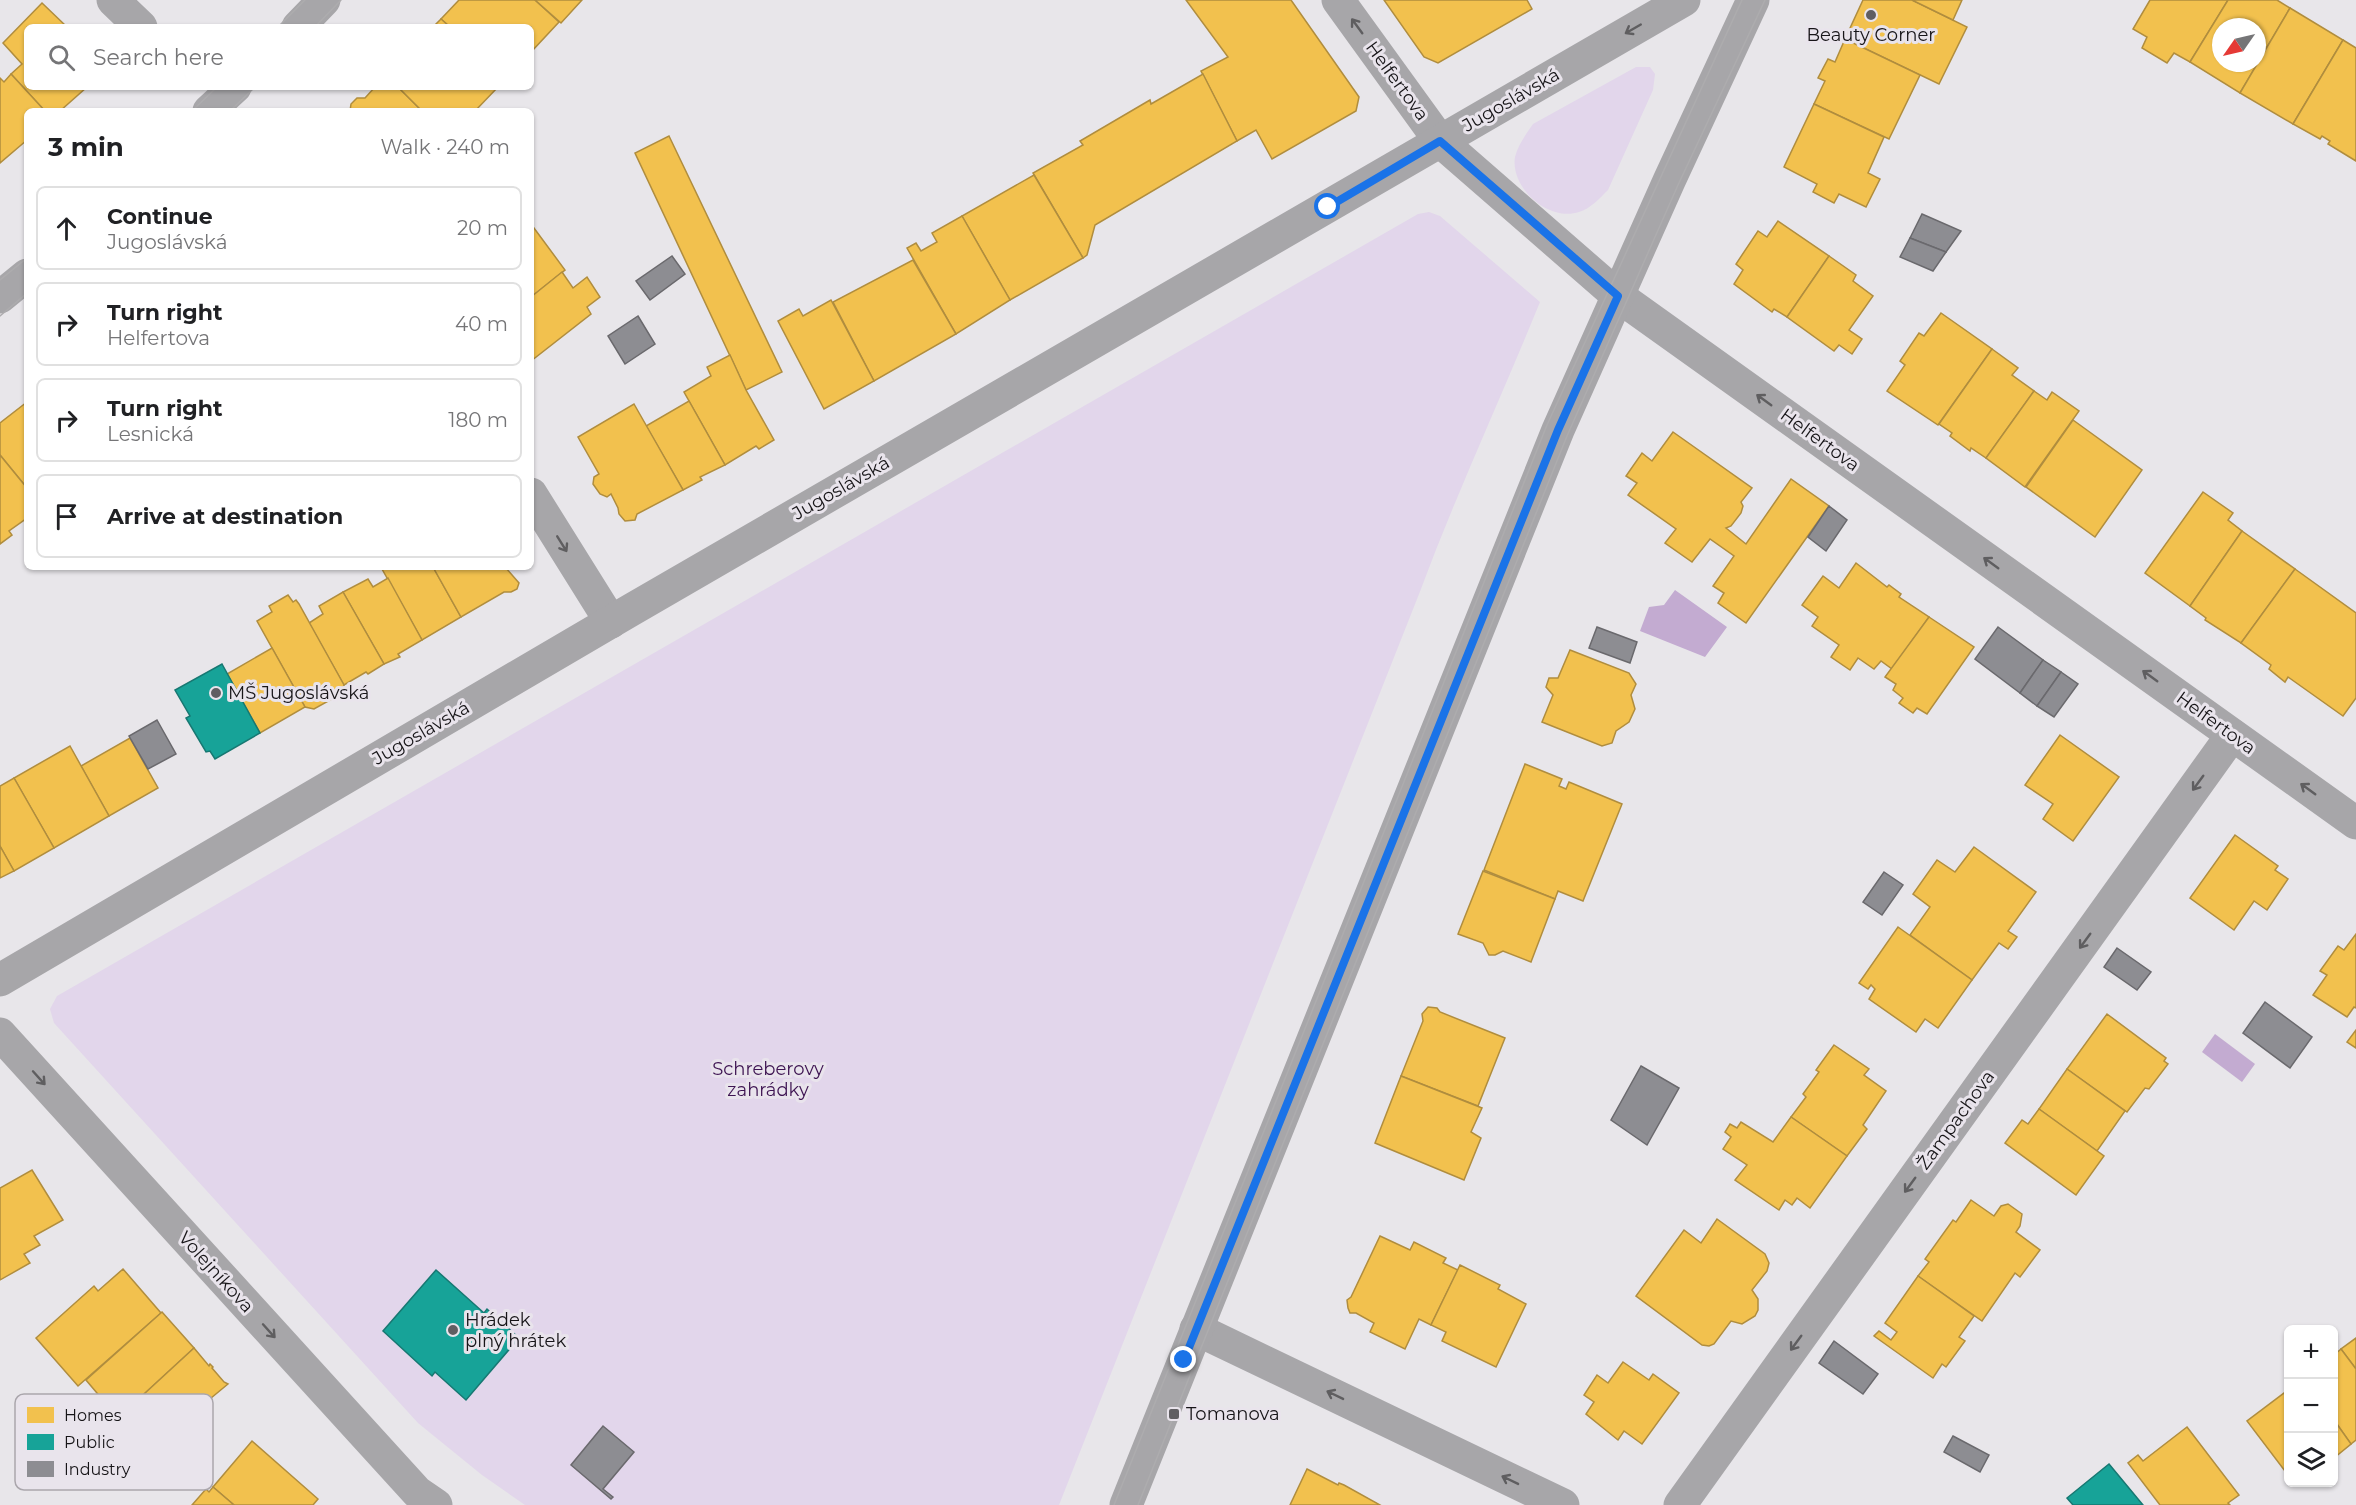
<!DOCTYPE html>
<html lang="en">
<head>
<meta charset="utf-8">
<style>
	:root { --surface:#fff; --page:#f6f6f6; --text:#202124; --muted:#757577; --line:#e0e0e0 }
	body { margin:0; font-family:Montserrat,sans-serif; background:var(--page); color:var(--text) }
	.controls { position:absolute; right:18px; bottom:18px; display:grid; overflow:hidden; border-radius:9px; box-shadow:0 2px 4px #0004 }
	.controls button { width:54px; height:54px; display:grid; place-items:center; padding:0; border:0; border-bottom:2px solid var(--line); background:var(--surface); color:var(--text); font:30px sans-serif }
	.compass { position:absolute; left:2212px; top:18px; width:54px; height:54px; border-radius:50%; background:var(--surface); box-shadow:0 2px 4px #0004; rotate:236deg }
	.stop { position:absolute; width:18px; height:18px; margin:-14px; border:4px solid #1a73e8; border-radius:50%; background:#fff }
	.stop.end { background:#1a73e8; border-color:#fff; box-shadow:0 2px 6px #0008 }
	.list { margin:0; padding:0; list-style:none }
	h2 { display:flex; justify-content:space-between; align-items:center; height:78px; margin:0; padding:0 24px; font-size:26px }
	h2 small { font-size:20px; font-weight:400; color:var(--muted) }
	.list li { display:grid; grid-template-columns:39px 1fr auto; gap:18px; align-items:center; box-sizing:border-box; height:84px; margin:0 12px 12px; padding:0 12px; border:2px solid var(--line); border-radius:9px }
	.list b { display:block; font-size:22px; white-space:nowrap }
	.list p { margin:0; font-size:20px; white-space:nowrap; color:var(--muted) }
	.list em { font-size:20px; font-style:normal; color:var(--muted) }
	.icon { flex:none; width:33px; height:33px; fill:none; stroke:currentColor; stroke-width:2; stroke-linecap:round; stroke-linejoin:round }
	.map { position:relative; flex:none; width:2356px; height:1505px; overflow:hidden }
	.search { position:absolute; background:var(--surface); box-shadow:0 2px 4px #0004; left:24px; top:24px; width:510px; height:66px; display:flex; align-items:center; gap:15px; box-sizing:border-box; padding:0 21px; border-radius:9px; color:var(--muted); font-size:22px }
	.panel { position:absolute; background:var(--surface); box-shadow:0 2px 4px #0004; left:24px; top:108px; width:510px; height:462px; border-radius:9px }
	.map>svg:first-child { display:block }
	.green { fill:#e2d6eb }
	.water { fill:#c3abd1 }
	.homes { fill:#f2c14e; stroke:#b08d3e; stroke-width:1.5; fill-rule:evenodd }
	.public { fill:#17a398; stroke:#177872; stroke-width:1.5 }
	.industry { fill:#8d8d92; stroke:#6a696d; stroke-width:1.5 }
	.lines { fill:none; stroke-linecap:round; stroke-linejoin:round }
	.minor { stroke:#a7a6a9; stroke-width:33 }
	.tram { stroke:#adacae; stroke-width:1.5 }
	.oneway { stroke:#5f5e60 }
	.route { stroke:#1a73e8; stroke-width:8 }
	.poi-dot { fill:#605e62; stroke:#e9e4ec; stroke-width:2 }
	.labels { text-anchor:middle; stroke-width:6; stroke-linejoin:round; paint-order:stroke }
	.poi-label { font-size:18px; fill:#171518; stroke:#e9e4ec; text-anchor:start }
	.street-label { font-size:18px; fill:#171518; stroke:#e9e4ec }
	.park-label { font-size:18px; fill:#3e1452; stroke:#e9e4ec }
	.key { fill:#e9e4ec; stroke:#aaa6ac; stroke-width:1.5 }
	.key-label { font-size:16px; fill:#171518 }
</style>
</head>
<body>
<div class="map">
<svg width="2356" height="1505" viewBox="0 0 2356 1505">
	<rect width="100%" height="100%" fill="#e8e6ea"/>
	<!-- green -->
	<g class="green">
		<path d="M1636,67H1650L1655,74L1653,90L1608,190C1600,198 1590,209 1579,212C1549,222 1510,188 1515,157C1518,145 1526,134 1533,124Z"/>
		<path d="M1429,212L1440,216L1540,302C1501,398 1457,492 1421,589L1059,1505H525L482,1475L418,1423L54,1023L50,1009L57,996L1418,214Z"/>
	</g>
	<!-- water -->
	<g class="water">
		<path d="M1675,590L1727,627L1705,657L1640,631L1649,607L1664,605Z"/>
		<path d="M2215,1034L2255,1064L2242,1082L2202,1052Z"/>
	</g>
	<!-- homes -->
	<g class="homes">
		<path d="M459,0H535L559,22L531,52V27H450L441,19Z"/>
		<path d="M535,0H582L561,23Z"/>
		<path d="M1186,0H1291L1359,97L1356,111L1272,159L1256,130L1237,141L1201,71L1228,57Z"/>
		<path d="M1384,0H1527L1532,9L1438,63L1424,57Z"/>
		<path d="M1863,0H1912L1967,27L1939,84L1845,39Z"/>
		<path d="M1912,0H1962L1953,20Z"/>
		<path d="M2150,0H2228L2190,62L2174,53L2167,63L2142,48L2147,37L2133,29Z"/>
		<path d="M2228,0H2277L2290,8L2240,93L2190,62ZM2221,27H2257V63H2221Z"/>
		<path d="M42,3L67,27H27V87H87L60,111H45L11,74L22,64L3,43Z"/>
		<path d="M2290,8L2343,40L2293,124L2240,93Z"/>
		<path d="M441,19L450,27H433Z"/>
		<path d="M1845,39L1920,75L1889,139L1814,104L1825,81L1818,78L1828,59L1835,62Z"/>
		<path d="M2343,40L2356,48V161L2328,144L2330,141L2322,136L2320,139L2293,124Z"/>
		<path d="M11,74L45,111H27V140L0,163V78L4,82Z"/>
		<path d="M1203,74L1237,141L1095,225L1087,255L1083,258L1033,173L1083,145L1080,141L1150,100L1151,104Z"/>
		<path d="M375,87H398L422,111H350L351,104L357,98H365Z"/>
		<path d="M398,87H498L475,111H422Z"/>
		<path d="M1814,104L1884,137L1868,173L1880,179L1866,207L1839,194L1834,203L1813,192L1817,184L1784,167Z"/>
		<path d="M669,136L782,372L746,390L635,153Z"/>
		<path d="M1034,175L1083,258L1010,300L962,216Z"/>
		<path d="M962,216L1010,300L956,334L907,248L916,243L921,251L937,242L932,233Z"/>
		<path d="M1778,221L1829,256L1787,317L1774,309L1772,312L1734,284L1743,270L1736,264L1758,231L1767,237Z"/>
		<path d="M531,224L565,270L531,297Z"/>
		<path d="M1829,256L1856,275L1853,281L1873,296L1849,330L1862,339L1852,354L1839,345L1834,351L1787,317Z"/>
		<path d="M913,260L956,334L874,381L833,302Z"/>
		<path d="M562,272L573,288L587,277L600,297L587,307L591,314L531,361V297Z"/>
		<path d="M831,300L874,381L824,409L778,321L799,309L803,316Z"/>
		<path d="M1941,313L1992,349L1938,425L1887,391L1905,365L1900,361L1919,333L1924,336Z"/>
		<path d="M1992,349L2018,368L2012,375L2034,391L1986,458L1971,448L1970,451L1950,436L1952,433L1939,424Z"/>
		<path d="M730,355L746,390L774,440L759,449L756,446L725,465L684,392L711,376L707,367Z"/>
		<path d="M2034,391L2047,400L2052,392L2079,411L2025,487L1986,458Z"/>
		<path d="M689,401L725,465L700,477L702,480L683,490L646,426Z"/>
		<path d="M27,402V488L0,455V423Z"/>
		<path d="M634,404L683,490L637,514L635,520L625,521L619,514L618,508L611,494L607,497L600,494L593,484L594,477L599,474L578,437Z"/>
		<path d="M2073,420L2142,470L2095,537L2026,487Z"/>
		<path d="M1673,432L1752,488L1741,502L1743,506L1741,513L1731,526L1726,528L1746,544L1791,479L1829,506L1746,623L1718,603L1724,593L1713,586L1734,556L1710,539L1692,562L1665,543L1676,529L1628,495L1637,483L1626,476L1642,453L1652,461Z"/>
		<path d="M0,455L27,488V518L9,531L12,535L0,544Z"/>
		<path d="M2203,492L2233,513L2228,520L2242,531L2190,606L2145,573Z"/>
		<path d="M2242,531L2295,569L2241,643L2205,620L2206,618L2190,606Z"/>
		<path d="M1856,563L1887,587L1889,585L1901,594L1899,597L1929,617L1892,669L1881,661L1874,669L1858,658L1850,670L1831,657L1839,645L1812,626L1818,617L1802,605L1823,576L1839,588Z"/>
		<path d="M385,567H433L461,617L422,640L382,569Z"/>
		<path d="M433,567H505L519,583L517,589L511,592H504L461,617Z"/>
		<path d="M2295,569L2356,613V698L2343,716L2288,677L2285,682L2269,669L2271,665L2241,643Z"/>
		<path d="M388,578L422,640L398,654L400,657L384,664L343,592L368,579L373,587Z"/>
		<path d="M343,592L384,664L368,674L366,672L344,685L309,623L323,614L319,606Z"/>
		<path d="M288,595L293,602L296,600L299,604L344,685L341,694L314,709L305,707L257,621L272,612L269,606Z"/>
		<path d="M1929,617L1974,647L1927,714L1917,708L1913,713L1899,703L1903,698L1893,690L1896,684L1885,677Z"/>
		<path d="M272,648L305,707L260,733L227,674Z"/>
		<path d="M1570,650L1629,673L1636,684L1631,695L1635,709L1629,722L1616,731L1612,743L1602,746L1542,722L1553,695L1546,687L1549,678H1558Z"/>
		<path d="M2060,735L2119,777L2073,841L2043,819L2053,804L2025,785Z"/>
		<path d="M130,738L158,788L109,816L81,766Z"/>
		<path d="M70,746L109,816L54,848L14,778Z"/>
		<path d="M1525,764L1562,779L1559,786L1566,789L1569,782L1622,804L1583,901L1558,891L1555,899L1484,870Z"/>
		<path d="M14,778L54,848L14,871L0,846V786Z"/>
		<path d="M2235,835L2278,866L2275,870L2288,879L2267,910L2254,901L2234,930L2190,898Z"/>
		<path d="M0,846L14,871L0,878Z"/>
		<path d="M1974,847L2036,892L2008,931L2017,937L2008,949L1999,943L1972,980L1910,935L1930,907L1913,894L1937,860L1955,872Z"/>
		<path d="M1483,871L1555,899L1531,962L1503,951L1495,955H1489L1483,943L1458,934Z"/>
		<path d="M1898,927L1972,980L1938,1028L1925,1019L1916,1032L1869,999L1875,989L1871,985L1868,989L1859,983Z"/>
		<path d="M2356,934V1008L2354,1007L2347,1017L2313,995L2327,975L2320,971L2338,946L2344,950Z"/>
		<path d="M1428,1007L1437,1008L1440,1012L1505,1038L1478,1106L1401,1076L1423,1021L1422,1014Z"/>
		<path d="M2107,1014L2166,1058L2164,1061L2168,1064L2149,1089L2145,1088L2127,1112L2067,1069Z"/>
		<path d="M2356,1030V1048L2347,1042Z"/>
		<path d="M1834,1045L1869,1069L1864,1075L1886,1091L1863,1125L1867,1129L1847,1156L1791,1117L1806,1097L1803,1094L1819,1072L1816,1070Z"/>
		<path d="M2067,1069L2125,1111L2097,1151L2039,1109Z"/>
		<path d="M1401,1076L1482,1108L1471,1132L1481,1138L1464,1180L1375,1143Z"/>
		<path d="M2039,1109L2104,1156L2076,1195L2005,1143L2022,1120L2028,1124Z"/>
		<path d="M1791,1117L1847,1156L1810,1208L1797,1198L1792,1205L1785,1200L1779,1210L1735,1180L1747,1165L1723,1149L1731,1137L1725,1132L1730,1124L1737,1128L1741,1122L1773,1142Z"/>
		<path d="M32,1170L63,1220L34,1236L40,1245L24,1254L30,1263L0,1280V1188Z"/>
		<path d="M1971,1200L1994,1216L2001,1206L2008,1204L2022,1214L2020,1226L2016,1232L2040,1250L2020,1277L2015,1273L1982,1321L1918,1276L1929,1262L1925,1259L1953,1220L1956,1222Z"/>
		<path d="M1717,1219L1765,1254L1769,1263L1767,1271L1752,1290L1758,1299V1310L1755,1316L1742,1324L1731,1321L1714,1344L1709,1346L1702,1345L1636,1296L1684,1230L1701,1243Z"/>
		<path d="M1380,1236L1410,1250L1414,1242L1446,1258L1443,1263L1458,1270L1431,1325L1419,1319L1405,1349L1370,1332L1374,1323L1356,1313H1350L1348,1308L1347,1300L1351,1297Z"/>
		<path d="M1460,1265L1500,1285L1498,1289L1526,1304L1496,1367L1442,1341L1446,1332L1431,1325Z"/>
		<path d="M123,1269L161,1313L78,1386L36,1338L94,1286L98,1291Z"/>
		<path d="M1918,1276L1974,1316L1959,1337L1965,1341L1946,1367L1942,1364L1933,1378L1874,1336L1879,1331L1891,1340L1897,1332L1885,1323Z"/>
		<path d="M162,1312L194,1348L118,1418L86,1380Z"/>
		<path d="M2356,1338V1369L2341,1349Z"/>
		<path d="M194,1348L209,1366L210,1364L213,1367L212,1368L224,1382L228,1384L199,1408L201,1410L199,1412L198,1410L188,1419L190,1421L150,1452L152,1455L150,1456L118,1418Z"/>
		<path d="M2341,1349L2356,1369V1440L2351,1444L2334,1420V1355Z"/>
		<path d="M1623,1362L1649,1380L1653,1374L1679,1393L1642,1444L1624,1431L1618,1440L1586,1414L1594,1402L1584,1395L1597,1375L1608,1383Z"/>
		<path d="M2288,1390V1475L2247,1421Z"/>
		<path d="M2334,1420L2351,1444L2334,1458Z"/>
		<path d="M2187,1427L2239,1495L2228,1503L2230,1505H2160L2128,1463L2138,1455L2143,1461Z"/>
		<path d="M252,1441L318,1499L313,1505H234L213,1487Z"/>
		<path d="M1307,1469L1338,1485L1339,1483L1344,1485L1380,1505H1290Z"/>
		<path d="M213,1487L234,1505H192L206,1489L209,1492Z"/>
	</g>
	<!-- public -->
	<g class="public">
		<path d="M222,664L260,733L215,759L210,751L206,752L186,718L190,716L175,690Z"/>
		<path d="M436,1270L484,1313L487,1309L519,1338L466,1400L435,1372L432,1376L383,1331Z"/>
		<path d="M2109,1464L2143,1505H2073L2067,1498Z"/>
	</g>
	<!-- industry -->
	<g class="industry">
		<path d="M1922,214L1961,231L1946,252L1910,238Z"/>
		<path d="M1910,238L1946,252L1933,271L1900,257Z"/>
		<path d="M672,256L685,274L650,300L636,281Z"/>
		<path d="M638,316L655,344L625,364L608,336Z"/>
		<path d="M1829,506L1847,520L1826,551L1808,537Z"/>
		<path d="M1597,627L1637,642L1630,663L1589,648Z"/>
		<path d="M1998,627L2043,660L2020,693L1975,659Z"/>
		<path d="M2043,660L2061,672L2037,706L2020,693Z"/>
		<path d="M2061,672L2078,684L2054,717L2037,706Z"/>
		<path d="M157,720L176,754L148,769L129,736Z"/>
		<path d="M1884,872L1903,885L1882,915L1863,902Z"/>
		<path d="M2117,948L2151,972L2137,990L2104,967Z"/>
		<path d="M2265,1002L2312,1037L2290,1068L2243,1033Z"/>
		<path d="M1641,1066L1679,1088L1647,1145L1611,1120Z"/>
		<path d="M1834,1341L1878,1374L1863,1394L1819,1363Z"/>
		<path d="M603,1426L634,1452L603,1489L613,1497L611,1499L571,1465Z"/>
		<path d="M1953,1436L1989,1455L1980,1472L1944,1452Z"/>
	</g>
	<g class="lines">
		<!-- minor -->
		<g class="minor">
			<path d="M113,0L141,27"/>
			<path d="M1338,0L1440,141L1618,296L2356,823"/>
			<path d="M298,27L324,0"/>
			<path d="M209,111L235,87"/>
			<path d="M0,297L27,275"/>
			<path d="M531,494L611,622"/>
			<path d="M0,980L631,610L1684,0"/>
			<path d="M0,1034L417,1492L436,1505"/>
			<path d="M1196,1329L1563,1505"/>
			<path d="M1126,1505L1558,430L1669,181L1753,0"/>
			<path d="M1680,1505L2232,735"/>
		</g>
		<!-- tram -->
		<g class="tram">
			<path d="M278,27L305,0"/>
			<path d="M315,27L341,0"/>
			<path d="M192,111L217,87"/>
			<path d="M230,111L255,87"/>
			<path d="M0,280L27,258"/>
			<path d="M0,316L27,293"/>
			<path d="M1114,1505L1547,425L1742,0"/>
			<path d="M1138,1505L1567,436L1678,185L1765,0"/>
		</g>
	</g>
	<!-- one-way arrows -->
	<defs><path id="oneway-shaft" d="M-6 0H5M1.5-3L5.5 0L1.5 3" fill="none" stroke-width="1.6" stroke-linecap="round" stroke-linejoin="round" transform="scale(1.5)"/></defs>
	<g class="oneway">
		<use href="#oneway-shaft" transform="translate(1357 26) rotate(-126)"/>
		<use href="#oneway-shaft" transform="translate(1633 29) rotate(150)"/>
		<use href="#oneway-shaft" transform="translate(1764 400) rotate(-144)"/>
		<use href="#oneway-shaft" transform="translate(562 544) rotate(58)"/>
		<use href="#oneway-shaft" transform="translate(1991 563) rotate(-144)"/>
		<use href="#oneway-shaft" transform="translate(2150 676) rotate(-144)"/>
		<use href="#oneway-shaft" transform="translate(2198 783) rotate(126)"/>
		<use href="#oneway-shaft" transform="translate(2308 789) rotate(-144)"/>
		<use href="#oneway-shaft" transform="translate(2085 941) rotate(126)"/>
		<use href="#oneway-shaft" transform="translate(39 1078) rotate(48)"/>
		<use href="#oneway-shaft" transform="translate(1910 1185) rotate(126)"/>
		<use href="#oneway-shaft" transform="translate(269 1331) rotate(48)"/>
		<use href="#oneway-shaft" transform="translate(1796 1343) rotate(126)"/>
		<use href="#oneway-shaft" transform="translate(1335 1395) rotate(-154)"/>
		<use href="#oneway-shaft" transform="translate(1510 1480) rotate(-154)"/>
	</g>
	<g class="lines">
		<!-- route -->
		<path class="route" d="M1184,1360L1558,430L1618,296L1440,141L1328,207"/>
	</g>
	<!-- markers -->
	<g class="poi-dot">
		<circle cx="1871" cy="15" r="6"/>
		<circle cx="216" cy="693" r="6"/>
		<circle cx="453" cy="1330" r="6"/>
		<rect x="1168" y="1408" width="12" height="12" rx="3"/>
	</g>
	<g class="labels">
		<!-- poi labels -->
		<g class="poi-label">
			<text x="1871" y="41" text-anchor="middle">Beauty Corner</text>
			<text x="228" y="699">MŠ Jugoslávská</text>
			<text x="465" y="1326">Hrádek<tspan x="465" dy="21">plný hrátek</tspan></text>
			<text x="1186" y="1420">Tomanova</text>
		</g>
		<!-- street labels -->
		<g class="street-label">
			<text transform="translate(1397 81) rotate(54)" y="6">Helfertova</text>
			<text transform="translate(1511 100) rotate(-30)" y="6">Jugoslávská</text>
			<text transform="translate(1820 440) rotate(36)" y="6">Helfertova</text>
			<text transform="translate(841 488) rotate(-30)" y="6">Jugoslávská</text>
			<text transform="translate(2216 723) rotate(36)" y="6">Helfertova</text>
			<text transform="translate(421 733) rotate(-30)" y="6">Jugoslávská</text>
			<text transform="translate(1956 1120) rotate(-54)" y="6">Žampachova</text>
			<text transform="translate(216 1272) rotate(48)" y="6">Volejníkova</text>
		</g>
		<!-- park labels -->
		<g class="park-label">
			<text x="768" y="1075">Schreberovy<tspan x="768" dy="21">zahrádky</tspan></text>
		</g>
	</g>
	<!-- legend -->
	<rect x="15" y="1394" width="198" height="96" rx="9" class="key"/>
	<rect x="27" y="1407" width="27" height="16" fill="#f2c14e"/>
	<rect x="27" y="1434" width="27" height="16" fill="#17a398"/>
	<rect x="27" y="1461" width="27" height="16" fill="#8d8d92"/>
	<g class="key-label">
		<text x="64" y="1421">Homes</text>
		<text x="64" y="1448">Public</text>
		<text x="64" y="1475">Industry</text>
	</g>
</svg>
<div class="controls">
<button>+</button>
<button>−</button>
<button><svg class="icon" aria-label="layers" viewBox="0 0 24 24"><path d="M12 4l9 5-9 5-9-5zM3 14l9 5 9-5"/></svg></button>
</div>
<svg class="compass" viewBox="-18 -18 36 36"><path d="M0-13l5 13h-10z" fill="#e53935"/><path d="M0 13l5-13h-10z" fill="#757577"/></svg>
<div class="stop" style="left:1328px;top:207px"></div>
<div class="stop end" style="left:1184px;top:1360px"></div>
<div class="search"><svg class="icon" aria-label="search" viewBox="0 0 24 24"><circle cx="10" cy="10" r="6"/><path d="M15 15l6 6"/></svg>Search here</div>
<section class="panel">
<h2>3 min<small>Walk · 240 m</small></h2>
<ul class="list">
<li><svg class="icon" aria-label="ahead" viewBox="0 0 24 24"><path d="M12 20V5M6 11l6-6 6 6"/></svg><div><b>Continue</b><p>Jugoslávská</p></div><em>20 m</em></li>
<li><svg class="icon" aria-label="right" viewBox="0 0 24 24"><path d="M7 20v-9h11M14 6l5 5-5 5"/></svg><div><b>Turn right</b><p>Helfertova</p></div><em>40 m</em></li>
<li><svg class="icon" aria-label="right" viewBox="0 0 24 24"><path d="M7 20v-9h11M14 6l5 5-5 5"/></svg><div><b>Turn right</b><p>Lesnická</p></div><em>180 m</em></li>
<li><svg class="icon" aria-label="arrive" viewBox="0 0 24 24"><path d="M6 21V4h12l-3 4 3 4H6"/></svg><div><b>Arrive at destination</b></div></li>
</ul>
</section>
</div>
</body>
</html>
